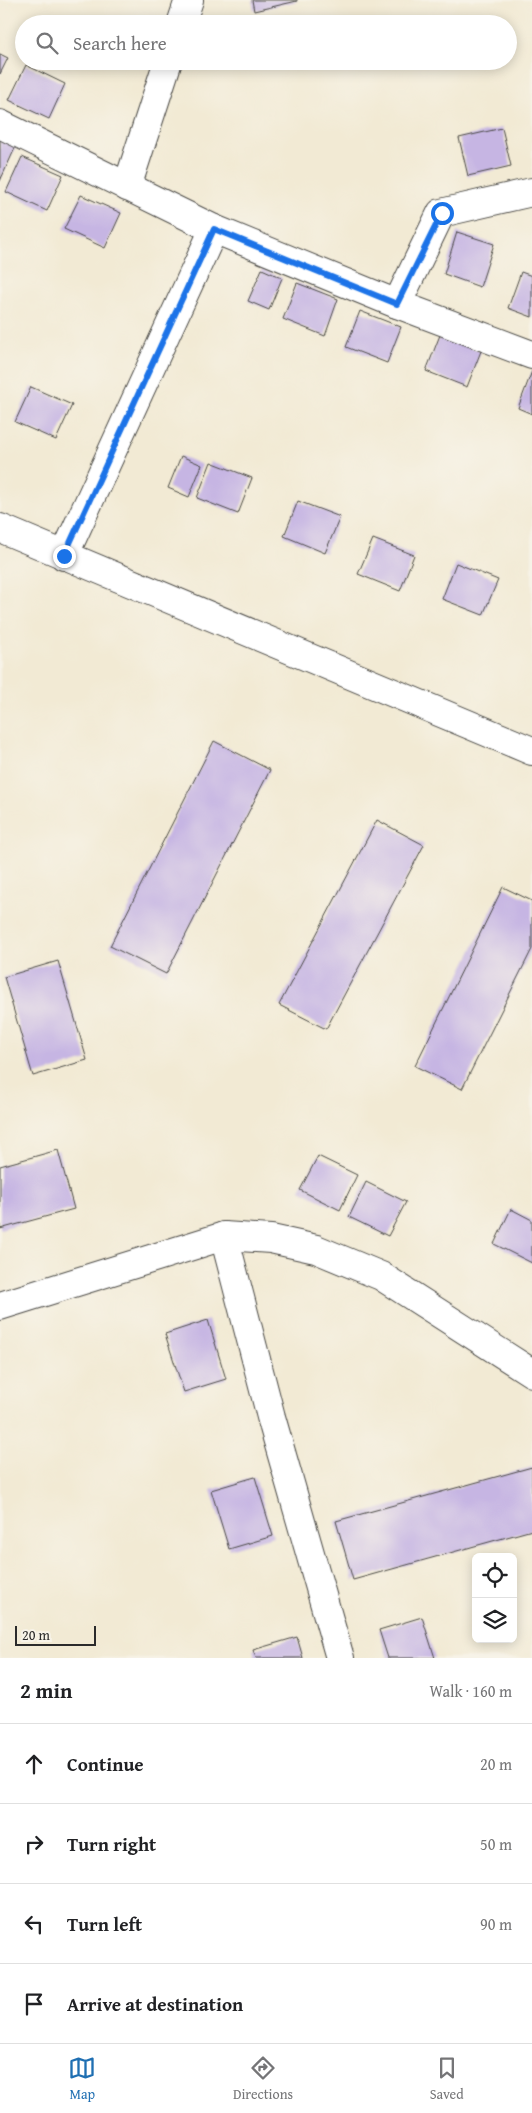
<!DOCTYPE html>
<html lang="en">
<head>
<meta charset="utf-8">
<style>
	:root { --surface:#fff; --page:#f6f6f6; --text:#202124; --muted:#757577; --line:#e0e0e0; --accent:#1f6fb2 }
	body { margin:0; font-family:"Gentium Book Plus",serif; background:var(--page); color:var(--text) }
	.controls { position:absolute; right:15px; bottom:15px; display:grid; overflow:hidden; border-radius:8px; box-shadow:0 2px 12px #0003 }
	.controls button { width:45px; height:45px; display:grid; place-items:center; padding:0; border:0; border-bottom:1px solid var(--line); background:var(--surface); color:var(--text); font:25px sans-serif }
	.scale { position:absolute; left:15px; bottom:12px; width:81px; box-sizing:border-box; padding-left:5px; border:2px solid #2b2b2b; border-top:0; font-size:14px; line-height:18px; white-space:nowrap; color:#2b2b2b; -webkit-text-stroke:4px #f7f3e8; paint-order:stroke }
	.stop { position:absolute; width:15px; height:15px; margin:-11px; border:4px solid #1a73e8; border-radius:50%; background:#fff }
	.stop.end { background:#1a73e8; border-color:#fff; box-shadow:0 1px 5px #0008 }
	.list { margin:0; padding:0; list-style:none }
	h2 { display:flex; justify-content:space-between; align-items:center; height:65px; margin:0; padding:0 20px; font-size:21px }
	h2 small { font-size:16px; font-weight:400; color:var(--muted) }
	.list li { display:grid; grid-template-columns:32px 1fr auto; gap:15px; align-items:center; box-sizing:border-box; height:80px; padding:0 20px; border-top:1px solid var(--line) }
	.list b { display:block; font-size:19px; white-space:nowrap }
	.list em { font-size:16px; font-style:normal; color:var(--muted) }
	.icon { flex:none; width:28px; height:28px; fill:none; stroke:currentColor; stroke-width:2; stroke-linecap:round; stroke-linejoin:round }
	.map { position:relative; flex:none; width:532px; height:1658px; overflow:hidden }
	.search { position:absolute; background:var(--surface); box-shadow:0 2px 12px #0003; left:15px; right:15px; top:15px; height:55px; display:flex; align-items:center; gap:12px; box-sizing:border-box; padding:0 18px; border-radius:28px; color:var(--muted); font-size:19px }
	.sheet { height:385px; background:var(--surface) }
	nav { display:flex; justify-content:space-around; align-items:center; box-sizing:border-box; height:70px; border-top:1px solid var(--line); background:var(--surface); font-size:14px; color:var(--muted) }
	nav a { display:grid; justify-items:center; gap:2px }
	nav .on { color:var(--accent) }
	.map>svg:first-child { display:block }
	.building { fill:#c6b5e3 }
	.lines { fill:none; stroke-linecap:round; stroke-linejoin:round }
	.minor-casing { stroke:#494844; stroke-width:30 }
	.minor { stroke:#fff; stroke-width:28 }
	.route { stroke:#1a73e8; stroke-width:6 }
</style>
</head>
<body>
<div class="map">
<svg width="532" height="1658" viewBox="0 0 532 1658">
	<rect width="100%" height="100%" fill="#f7f3e8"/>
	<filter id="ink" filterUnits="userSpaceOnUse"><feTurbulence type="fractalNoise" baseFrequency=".02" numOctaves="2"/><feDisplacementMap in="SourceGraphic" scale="10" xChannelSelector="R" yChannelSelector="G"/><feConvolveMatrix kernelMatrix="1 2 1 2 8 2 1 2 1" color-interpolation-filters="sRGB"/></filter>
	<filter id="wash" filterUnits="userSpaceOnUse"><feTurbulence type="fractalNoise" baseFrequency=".0096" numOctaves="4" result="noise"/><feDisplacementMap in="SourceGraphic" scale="20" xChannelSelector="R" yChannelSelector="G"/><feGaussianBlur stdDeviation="1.12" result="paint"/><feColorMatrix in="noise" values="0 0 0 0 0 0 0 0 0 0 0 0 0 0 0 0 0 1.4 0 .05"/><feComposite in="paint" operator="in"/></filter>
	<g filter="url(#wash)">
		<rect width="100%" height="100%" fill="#f2ead4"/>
		<g id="blocks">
			<!-- building -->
			<g class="building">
				<path d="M252,0H297V1L254,11Z"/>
				<path d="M0,54L8,58L0,74Z"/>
				<path d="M26,65L65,84L49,119L9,100Z"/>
				<path d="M502,128L511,166L468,176L459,138Z"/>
				<path d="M0,138L16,146L0,181Z"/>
				<path d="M22,157L63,175L47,211L6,192Z"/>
				<path d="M81,195L121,213L105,248L64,229Z"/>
				<path d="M457,232L494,244L480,287L444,274Z"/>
				<path d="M262,269L282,278L269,310L248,301Z"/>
				<path d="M521,272L532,276V317L508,308Z"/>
				<path d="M297,283L338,299L325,336L283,319Z"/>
				<path d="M360,311L401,327L387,363L346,347Z"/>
				<path d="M440,335L481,351L467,387L426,371Z"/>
				<path d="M532,371V414L518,408Z"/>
				<path d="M31,387L72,405L56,440L15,422Z"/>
				<path d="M181,456L202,465L189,497L168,488Z"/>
				<path d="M211,462L252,478L238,514L197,498Z"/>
				<path d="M298,501L340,517L325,553L284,536Z"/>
				<path d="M373,539L414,555L400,591L358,574Z"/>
				<path d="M456,563L498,580L483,615L442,599Z"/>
				<path d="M214,741L270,770L166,974L110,946Z"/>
				<path d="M377,820L424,845L326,1029L279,1005Z"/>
				<path d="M503,887L532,901V949L462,1089L415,1066Z"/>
				<path d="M58,961L87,1060L33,1076L4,977Z"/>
				<path d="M58,1150L74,1209L0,1229V1166Z"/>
				<path d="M318,1156L357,1175L340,1210L300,1190Z"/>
				<path d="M366,1182L406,1202L388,1236L349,1217Z"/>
				<path d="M511,1209L532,1220V1263L494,1244Z"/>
				<path d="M208,1320L226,1379L184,1392L165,1334Z"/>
				<path d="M532,1467V1530L353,1580L336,1521Z"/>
				<path d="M255,1477L273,1536L229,1549L211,1490Z"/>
				<path d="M422,1617L435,1658H388L379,1630Z"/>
				<path d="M297,1637L303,1658H256L253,1650Z"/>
			</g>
		</g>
	</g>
	<g filter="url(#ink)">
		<use href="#blocks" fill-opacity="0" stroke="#494844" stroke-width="1"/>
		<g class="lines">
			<defs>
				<g id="minor">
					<path d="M181,24L189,0"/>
					<path d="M0,124L214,229L397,304L532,355"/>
					<path d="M127,187L168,61"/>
					<path d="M397,304L441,213L532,192"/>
					<path d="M0,528L532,751"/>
					<path d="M64,556L214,229"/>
					<path d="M224,1236L271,1417L340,1658"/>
					<path d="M0,1306L224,1236L271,1239L316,1249L381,1276L532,1373"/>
				</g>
			</defs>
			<!-- minor casing -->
			<use href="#minor" class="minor-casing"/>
			<!-- minor -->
			<use href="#minor" class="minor"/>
		</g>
	</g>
	<g class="lines" filter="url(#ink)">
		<!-- route -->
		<path class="route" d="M64,556L214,229L397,304L442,213"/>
	</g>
</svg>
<div class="controls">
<button><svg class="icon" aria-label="locate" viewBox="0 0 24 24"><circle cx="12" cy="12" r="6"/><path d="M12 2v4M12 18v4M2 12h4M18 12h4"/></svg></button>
<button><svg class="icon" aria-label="layers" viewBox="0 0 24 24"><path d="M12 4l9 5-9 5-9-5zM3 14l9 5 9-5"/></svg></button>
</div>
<div class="scale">20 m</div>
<div class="stop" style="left:442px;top:213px"></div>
<div class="stop end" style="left:64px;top:556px"></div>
<div class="search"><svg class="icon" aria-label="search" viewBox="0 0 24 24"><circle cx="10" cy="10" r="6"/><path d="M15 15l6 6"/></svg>Search here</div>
</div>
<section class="sheet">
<h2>2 min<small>Walk · 160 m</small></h2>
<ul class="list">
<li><svg class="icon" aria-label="ahead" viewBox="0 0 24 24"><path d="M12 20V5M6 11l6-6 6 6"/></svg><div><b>Continue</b></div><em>20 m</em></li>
<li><svg class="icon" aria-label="right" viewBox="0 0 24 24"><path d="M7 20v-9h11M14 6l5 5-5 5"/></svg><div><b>Turn right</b></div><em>50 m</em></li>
<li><svg class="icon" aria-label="left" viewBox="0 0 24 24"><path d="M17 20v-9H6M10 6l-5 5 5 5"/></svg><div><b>Turn left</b></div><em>90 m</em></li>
<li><svg class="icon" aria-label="arrive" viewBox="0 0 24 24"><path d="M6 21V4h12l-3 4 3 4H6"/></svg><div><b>Arrive at destination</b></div></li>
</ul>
</section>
<nav>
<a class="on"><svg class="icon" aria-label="map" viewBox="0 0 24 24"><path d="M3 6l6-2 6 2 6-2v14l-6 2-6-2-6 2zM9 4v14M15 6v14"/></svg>Map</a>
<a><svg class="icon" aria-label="directions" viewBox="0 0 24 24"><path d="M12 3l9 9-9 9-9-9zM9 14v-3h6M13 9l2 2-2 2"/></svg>Directions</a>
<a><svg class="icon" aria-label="saved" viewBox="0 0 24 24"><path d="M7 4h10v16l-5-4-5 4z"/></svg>Saved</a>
</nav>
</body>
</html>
